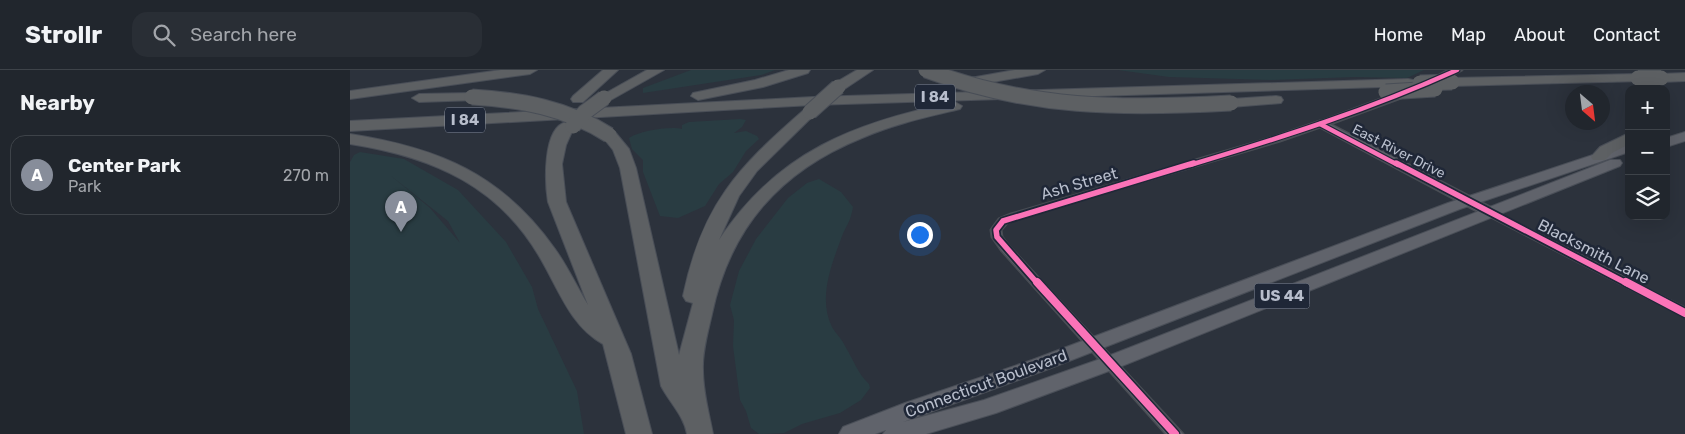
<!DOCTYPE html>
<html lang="en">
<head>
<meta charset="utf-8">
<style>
	:root { --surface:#21262d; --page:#292e35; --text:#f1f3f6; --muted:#a2a5aa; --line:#3e4349; --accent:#878d9a }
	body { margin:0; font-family:Rubik,sans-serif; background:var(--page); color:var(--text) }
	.controls { position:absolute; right:15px; top:15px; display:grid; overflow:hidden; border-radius:10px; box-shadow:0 5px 20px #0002 }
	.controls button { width:45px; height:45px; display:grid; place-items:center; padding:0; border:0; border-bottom:1px solid var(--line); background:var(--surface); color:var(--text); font:25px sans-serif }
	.compass { position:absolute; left:1215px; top:15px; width:45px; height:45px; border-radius:50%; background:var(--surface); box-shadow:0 5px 20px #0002; rotate:152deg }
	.you { position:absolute; left:569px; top:164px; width:18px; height:18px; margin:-12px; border:4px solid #fff; border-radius:50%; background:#1a73e8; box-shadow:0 0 0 8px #1a73e833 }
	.badge { display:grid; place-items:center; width:32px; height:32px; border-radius:50%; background:var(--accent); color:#fff; font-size:16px; font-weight:700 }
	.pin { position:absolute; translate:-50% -41px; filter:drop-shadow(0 1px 2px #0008) }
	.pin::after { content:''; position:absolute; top:26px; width:18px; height:15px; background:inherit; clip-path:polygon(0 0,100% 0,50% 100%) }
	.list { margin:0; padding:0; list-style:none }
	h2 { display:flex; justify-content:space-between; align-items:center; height:65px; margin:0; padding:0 20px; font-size:21px }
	h2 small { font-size:16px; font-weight:400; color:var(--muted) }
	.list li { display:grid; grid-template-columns:32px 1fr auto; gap:15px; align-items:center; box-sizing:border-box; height:80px; margin:0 10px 10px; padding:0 10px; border:1px solid var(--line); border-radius:15px }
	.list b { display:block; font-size:19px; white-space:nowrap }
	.list p { margin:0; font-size:16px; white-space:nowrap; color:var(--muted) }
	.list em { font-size:16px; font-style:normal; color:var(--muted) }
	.icon { flex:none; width:28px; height:28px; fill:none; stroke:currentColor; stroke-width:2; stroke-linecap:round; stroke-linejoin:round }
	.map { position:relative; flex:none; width:1335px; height:364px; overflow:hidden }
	header { display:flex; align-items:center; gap:30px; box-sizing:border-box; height:70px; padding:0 25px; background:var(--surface); border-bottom:1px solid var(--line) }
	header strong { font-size:24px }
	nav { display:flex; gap:28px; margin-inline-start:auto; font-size:18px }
	.search { width:350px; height:45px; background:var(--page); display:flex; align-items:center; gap:12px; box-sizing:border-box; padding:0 18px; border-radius:15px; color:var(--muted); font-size:19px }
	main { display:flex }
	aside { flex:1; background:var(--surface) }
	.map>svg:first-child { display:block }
	.green { fill:#293c42; fill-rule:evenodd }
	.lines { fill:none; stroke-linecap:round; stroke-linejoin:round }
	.street-casing { stroke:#494d54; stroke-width:3 }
	.secondary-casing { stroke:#494d54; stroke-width:3 }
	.primary-casing { stroke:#4a4f58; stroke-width:2 }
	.highway-casing { stroke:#494e57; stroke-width:2 }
	.street { fill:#5d616a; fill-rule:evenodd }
	.secondary { fill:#5c6068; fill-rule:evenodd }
	.primary { fill:#60636b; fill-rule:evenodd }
	.highway { fill:#5d6063; fill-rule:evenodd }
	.highway-bridge-casing { stroke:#494e57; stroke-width:17; stroke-linecap:butt }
	.highway-bridge { stroke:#5d6063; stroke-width:15 }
	.cycleway-far2-casing { stroke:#1f2737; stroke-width:7 }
	.cycleway-far1-casing { stroke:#1f2737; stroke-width:9 }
	.cycleway-casing { stroke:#1f2737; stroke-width:11 }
	.cycleway-far2 { stroke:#fb73b8; stroke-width:4.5 }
	.cycleway-far1 { stroke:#fb73b8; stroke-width:5.5 }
	.cycleway { stroke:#fb73b8; stroke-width:8 }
	.labels { text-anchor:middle; stroke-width:5; stroke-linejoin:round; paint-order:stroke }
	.far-street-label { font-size:14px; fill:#b8becc; stroke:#1f2737 }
	.shield { fill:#1f2737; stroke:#8a919f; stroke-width:1 }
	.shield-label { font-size:15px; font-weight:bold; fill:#b8becc }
	.street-label { font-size:16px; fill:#b8becc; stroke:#1f2737 }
</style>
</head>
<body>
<header>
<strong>Strollr</strong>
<div class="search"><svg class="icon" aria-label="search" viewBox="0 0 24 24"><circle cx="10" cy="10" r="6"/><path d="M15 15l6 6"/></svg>Search here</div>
<nav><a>Home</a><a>Map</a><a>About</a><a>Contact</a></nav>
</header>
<main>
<aside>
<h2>Nearby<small></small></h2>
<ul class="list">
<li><span class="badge">A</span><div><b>Center Park</b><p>Park</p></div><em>270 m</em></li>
</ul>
</aside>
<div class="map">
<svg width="1335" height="364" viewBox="0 0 1335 364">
	<rect width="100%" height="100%" fill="#2c323c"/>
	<!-- green -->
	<g class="green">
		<path d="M341,0H425L411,5L293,23V18Z"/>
		<path d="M768,0H1074L1057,8L1005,7L921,10L819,7Z"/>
		<path d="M390,49L396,50L392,57L384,63L396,61L407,66L409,69L396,81L383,102L369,114L355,136L328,148L310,146L293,102V90L282,79L279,68C290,61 319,56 332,59V55L339,52Z"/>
		<path d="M10,82L54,89L108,120L156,172L182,217L188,239L227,321L234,364H0V92L4,85ZM40,105L98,151L110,173L80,138Z"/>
		<path d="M469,109L491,122L503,137C500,154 496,155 491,169C481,196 468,229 482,257C486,264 492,269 495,276C503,289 508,304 519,314L520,318L511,330L490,343L452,354L434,363L409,364L401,358L396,341L390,330L383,276L384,250L380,235L389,201L406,169L438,128L457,113Z"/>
	</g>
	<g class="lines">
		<defs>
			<g id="street">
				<path d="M970,51L974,54L973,56L930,71L669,148L657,153L651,160L652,167L659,176L833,364H816L651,180L642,167L641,160L649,149L661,144L924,67Z"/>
				<path d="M1141,140L1335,238V247L1137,145L1136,143L1137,141Z"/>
			</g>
			<g id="secondary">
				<path d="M1099,0H1112L1083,15L1074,13Z"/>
				<path d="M1055,20L1060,23L1059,25L980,54L1146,140L1148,143L1146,146H1136L964,54Z"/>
			</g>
			<g id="primary">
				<path d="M1335,62V71L1316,77V68Z"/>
				<path d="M1279,73V82L1110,139L696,300L553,352L634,330L753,288L1260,90H1270L1272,93L1270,96L767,298L646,343L576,364H533L536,360L525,364H489L493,357L555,333L682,290L1098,133Z"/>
			</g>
			<g id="highway">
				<path d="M151,0H187L180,4L0,29V21Z"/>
				<path d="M253,0H268L233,32H223L221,29L223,26Z"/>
				<path d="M297,0H314L259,31L254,32L247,28Z"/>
				<path d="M439,0H460L458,3L413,17L348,30L341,26L343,23L405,10Z"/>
				<path d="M507,0H523L493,20H483L481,17L483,14Z"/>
				<path d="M665,0H695L688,4L609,18L602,14L609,10Z"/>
				<path d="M1335,3V11L1311,12L1304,8L1311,4Z"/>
				<path d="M1288,4L1295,8L1293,11L1102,16L1095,12L1102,8Z"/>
				<path d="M1058,9L1063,10L1065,13L1063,16L463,35L0,61V51L463,27Z"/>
				<path d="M122,23L127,24L129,27L127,30L69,32L62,28L69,24Z"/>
				<path d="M926,26L931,27L933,30L931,33L881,37L874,33L881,29Z"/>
				<path d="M605,32L612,36L610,39C577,47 544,54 512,68C430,101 380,158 362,244C358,262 352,282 353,300C353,322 359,343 363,364H337C334,346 320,333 311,316L270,98L263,80L251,65L253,62H265L279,79L286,98L329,285L343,233L336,231L333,226C352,135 387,98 455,39L460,38L467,42L407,101L389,126L369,170C427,82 505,52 605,32Z"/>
				<path d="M216,52L224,57L216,75L212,94L216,132L281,284L302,364H276L253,274C222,257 210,223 193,193C151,116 83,87 0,74V64C89,78 152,104 205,179C218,197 227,217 238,235L198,132C195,114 192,58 216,52Z"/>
				<path d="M1279,63V74L1262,83L1255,90H1243L1241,87L1250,77Z"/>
			</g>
		</defs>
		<!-- street casing -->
		<use href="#street" class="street-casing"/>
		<!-- secondary casing -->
		<use href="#secondary" class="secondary-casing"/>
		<!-- primary casing -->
		<use href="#primary" class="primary-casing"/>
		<!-- highway casing -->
		<use href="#highway" class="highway-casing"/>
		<!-- street -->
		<use href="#street" class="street"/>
		<!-- secondary -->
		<use href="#secondary" class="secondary"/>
		<!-- primary -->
		<use href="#primary" class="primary"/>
		<!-- highway -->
		<use href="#highway" class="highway"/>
		<defs>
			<g id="highway-bridge">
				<path d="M576,0C680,39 772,39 881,33"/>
				<path d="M1288,8H1311"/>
				<path d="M1070,13L1102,12"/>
				<path d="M1036,22L1085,19"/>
				<path d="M122,27C171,30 217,38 259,65"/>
				<path d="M460,42L488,17"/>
				<path d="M223,56L235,42L254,28"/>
			</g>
		</defs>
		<!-- highway-bridge casing -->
		<use href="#highway-bridge" class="highway-bridge-casing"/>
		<!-- highway-bridge -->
		<use href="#highway-bridge" class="highway-bridge"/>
		<defs>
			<g id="cycleway-far2">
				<path d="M970,54L1048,95"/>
				<path d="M840,95C930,68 1021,39 1107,0"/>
			</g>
			<g id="cycleway-far1">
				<path d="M1046,93L1278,214"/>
				<path d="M688,214L647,167L646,160L653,151L844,93"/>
			</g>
			<g id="cycleway">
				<path d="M687,212L825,364"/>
				<path d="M1276,212L1335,243"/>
			</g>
		</defs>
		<!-- cycleway-far2 casing -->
		<use href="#cycleway-far2" class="cycleway-far2-casing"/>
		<!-- cycleway-far1 casing -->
		<use href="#cycleway-far1" class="cycleway-far1-casing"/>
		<!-- cycleway casing -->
		<use href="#cycleway" class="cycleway-casing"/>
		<!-- cycleway-far2 -->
		<use href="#cycleway-far2" class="cycleway-far2"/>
		<!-- cycleway-far1 -->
		<use href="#cycleway-far1" class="cycleway-far1"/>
		<!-- cycleway -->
		<use href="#cycleway" class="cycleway"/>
	</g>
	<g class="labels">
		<!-- far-street labels -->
		<g class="far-street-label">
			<text transform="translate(1049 81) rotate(27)" y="5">East River Drive</text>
		</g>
		<!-- shield labels -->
		<g class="shield">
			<rect x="565" y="14.5" width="40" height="25" rx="4"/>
			<rect x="95" y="37.5" width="40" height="25" rx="4"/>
			<rect x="904.5" y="213.5" width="55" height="25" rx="4"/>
		</g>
		<g class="shield-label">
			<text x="585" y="32">I 84</text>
			<text x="115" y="55">I 84</text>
			<text x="932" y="231">US 44</text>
		</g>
		<!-- street labels -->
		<g class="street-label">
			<text transform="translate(729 113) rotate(-16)" y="6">Ash Street</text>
			<text transform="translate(1244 181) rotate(27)" y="6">Blacksmith Lane</text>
			<text transform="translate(636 313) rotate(-20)" y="6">Connecticut Boulevard</text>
		</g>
	</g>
</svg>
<div class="controls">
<button>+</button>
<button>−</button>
<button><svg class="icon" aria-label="layers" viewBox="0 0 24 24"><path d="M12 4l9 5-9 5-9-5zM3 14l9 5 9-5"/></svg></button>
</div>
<svg class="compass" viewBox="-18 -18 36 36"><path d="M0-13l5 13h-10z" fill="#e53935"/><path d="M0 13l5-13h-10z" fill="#a2a5aa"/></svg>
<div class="you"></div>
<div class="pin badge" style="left:51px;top:162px">A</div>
</div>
</main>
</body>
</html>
